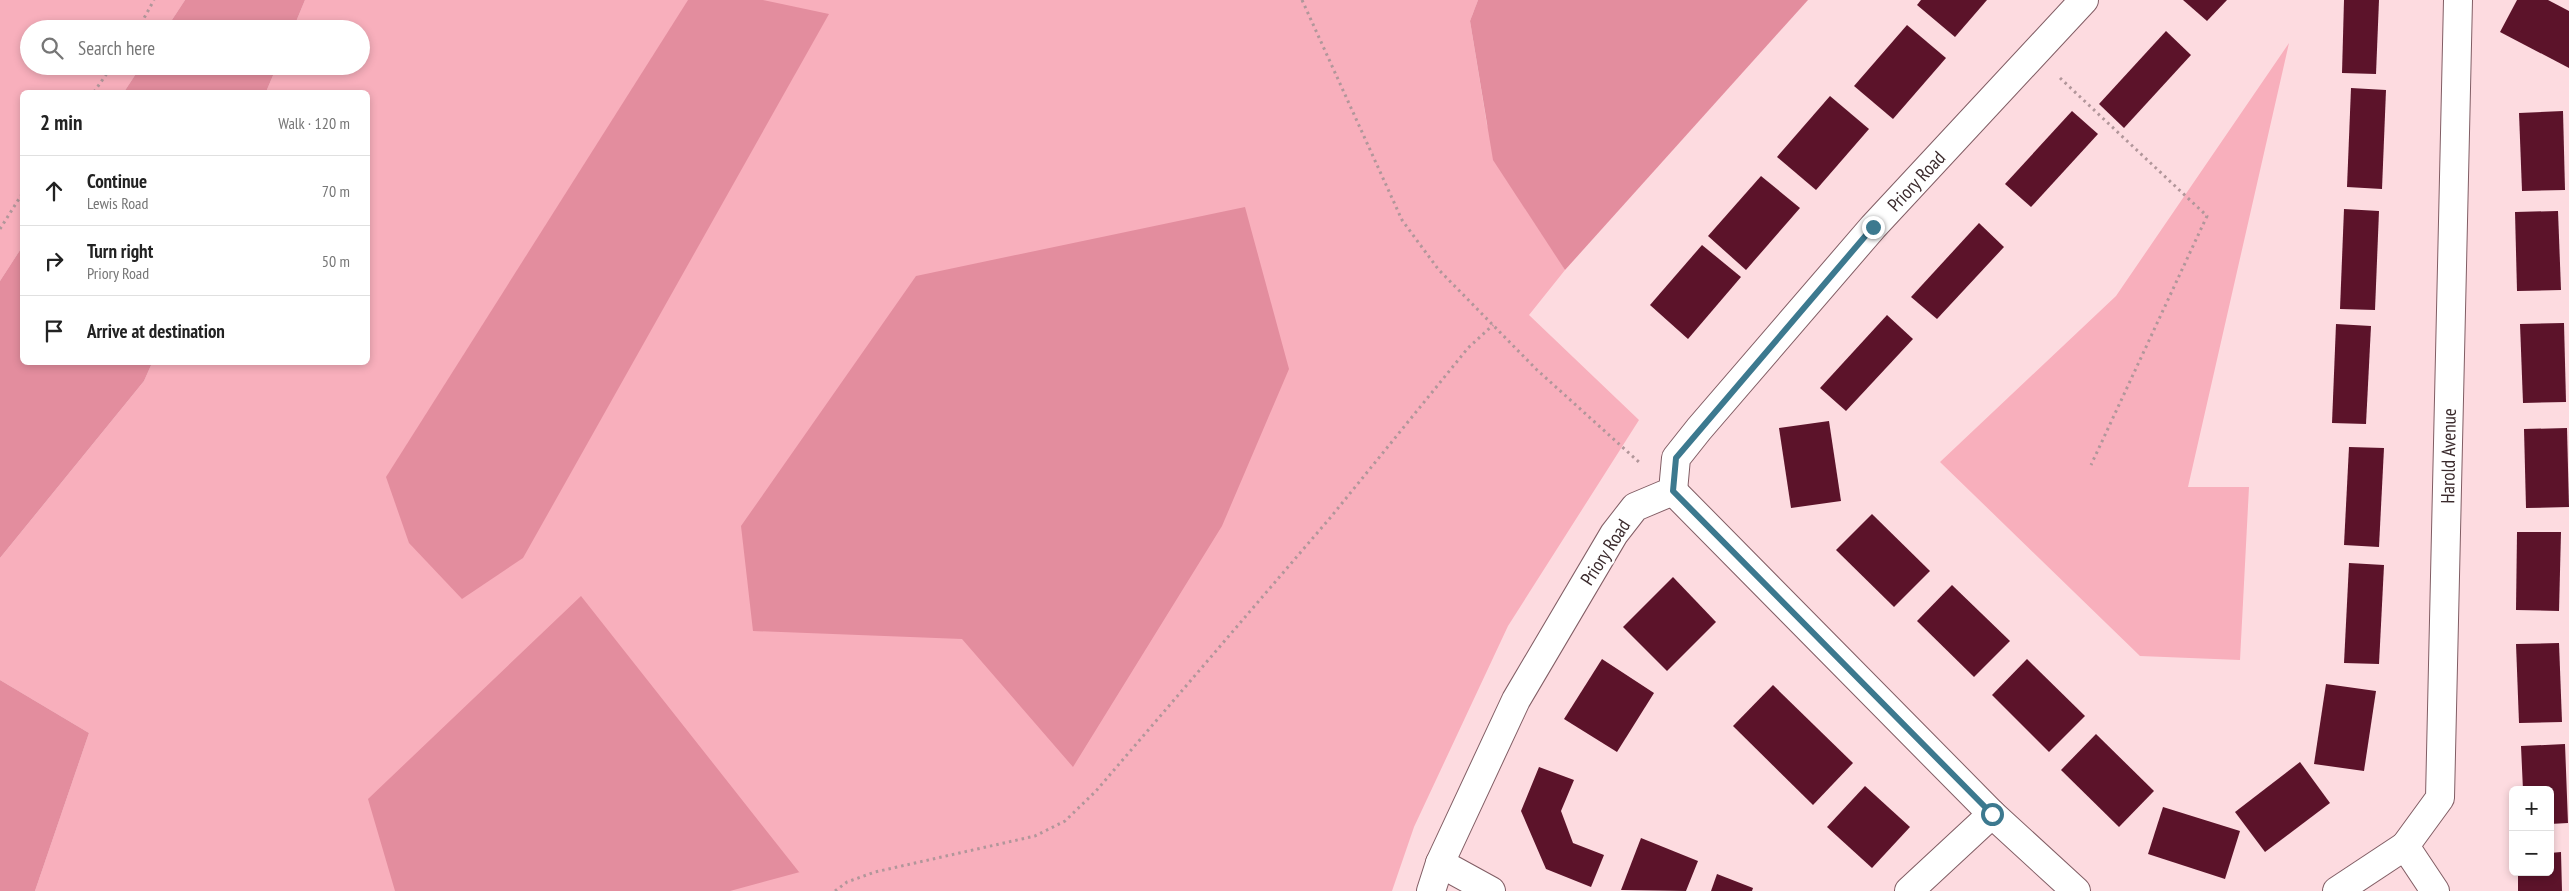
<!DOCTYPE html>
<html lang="en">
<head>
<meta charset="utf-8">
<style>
	:root { --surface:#fff; --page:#f2f2f2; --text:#222; --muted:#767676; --line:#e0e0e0 }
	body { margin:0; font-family:"PT Sans Narrow",sans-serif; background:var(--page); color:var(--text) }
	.controls { position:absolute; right:15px; bottom:15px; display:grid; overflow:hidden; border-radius:8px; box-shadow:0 2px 8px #0003 }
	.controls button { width:45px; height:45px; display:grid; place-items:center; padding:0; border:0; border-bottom:1px solid var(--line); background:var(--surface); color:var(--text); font:25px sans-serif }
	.stop { position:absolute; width:15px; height:15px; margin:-11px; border:4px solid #3c798f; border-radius:50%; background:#fff }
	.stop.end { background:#3c798f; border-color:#fff; box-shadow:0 1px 5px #0008 }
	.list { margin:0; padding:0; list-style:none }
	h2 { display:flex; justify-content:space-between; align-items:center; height:65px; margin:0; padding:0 20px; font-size:21px }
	h2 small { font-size:16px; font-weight:400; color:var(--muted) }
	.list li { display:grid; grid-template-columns:32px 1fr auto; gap:15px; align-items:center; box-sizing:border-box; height:70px; padding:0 20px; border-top:1px solid var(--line) }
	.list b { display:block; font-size:19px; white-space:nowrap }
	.list p { margin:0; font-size:16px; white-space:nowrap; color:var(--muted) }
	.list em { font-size:16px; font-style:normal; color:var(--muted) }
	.icon { flex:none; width:28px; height:28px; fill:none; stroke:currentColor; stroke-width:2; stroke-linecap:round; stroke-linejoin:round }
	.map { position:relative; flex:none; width:2569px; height:891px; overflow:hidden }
	.search { position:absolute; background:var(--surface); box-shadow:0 2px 8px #0003; left:20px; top:20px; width:350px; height:55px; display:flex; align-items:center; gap:12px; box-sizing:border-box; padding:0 18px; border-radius:28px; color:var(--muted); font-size:19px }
	.panel { position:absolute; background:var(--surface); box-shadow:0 2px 8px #0003; left:20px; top:90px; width:350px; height:275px; border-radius:8px }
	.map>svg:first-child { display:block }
	.green { fill:#f8afbc }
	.forest { fill:#e38d9e }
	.building { fill:#5c132a }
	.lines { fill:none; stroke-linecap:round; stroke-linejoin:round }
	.minor-casing { stroke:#815d64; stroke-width:30 }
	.path { stroke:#b1969a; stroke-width:3; stroke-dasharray:2.5 4; stroke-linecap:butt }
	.minor { stroke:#fff; stroke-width:28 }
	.route { stroke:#3c798f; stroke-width:6 }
	.labels { text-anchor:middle; stroke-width:5; stroke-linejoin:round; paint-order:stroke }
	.street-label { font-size:19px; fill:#3b2b2d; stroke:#fff }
</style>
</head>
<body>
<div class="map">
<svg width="2569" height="891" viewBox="0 0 2569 891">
	<rect width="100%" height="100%" fill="#fddbe0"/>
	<!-- green -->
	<g class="green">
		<path d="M0,0H185L166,29H29V66H141L124,92H22V247L0,281Z"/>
		<path d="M305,0H1478L1470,21L1487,125L1565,270L1529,315L1639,420L1508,626L1414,827L1392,891H35L89,733L0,680V558L144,381L152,363L368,362V92H266L277,66H361V29H293Z"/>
		<path d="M2289,43L2188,487H2249L2240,660L2140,656L1940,462L2116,296Z"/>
	</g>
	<!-- forest -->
	<g class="forest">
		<path d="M185,0H305L293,29H166Z"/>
		<path d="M688,0H763L829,14L523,558L462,599L409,543L386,477Z"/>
		<path d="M1478,0H1808L1565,270L1493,160L1470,21Z"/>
		<path d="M141,66H277L266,92H124Z"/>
		<path d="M1245,207L1289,369L1222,526L1073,767L962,639L753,631L741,526L916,276Z"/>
		<path d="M22,247V362L152,363L144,381L0,558V281Z"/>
		<path d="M581,596L799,872H800L730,891H395L368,799Z"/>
		<path d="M0,680L89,733L35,891H0Z"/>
	</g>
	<!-- building -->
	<g class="building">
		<path d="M1921,0H1987L1955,37L1917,5Z"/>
		<path d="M2183,0H2227L2207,21Z"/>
		<path d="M2344,0H2379L2376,74L2342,73Z"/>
		<path d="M2517,0H2548L2569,11V68L2500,32Z"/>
		<path d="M1907,25L1946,58L1893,119L1854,86Z"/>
		<path d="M2166,31L2191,55L2124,128L2099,104Z"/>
		<path d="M2351,88L2386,90L2382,189L2347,187Z"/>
		<path d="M1830,96L1869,129L1816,190L1777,157Z"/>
		<path d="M2072,111L2098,134L2031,207L2005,184Z"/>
		<path d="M2563,111L2565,190L2522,191L2519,113Z"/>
		<path d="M1761,176L1800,208L1746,270L1708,236Z"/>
		<path d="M2344,209L2379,211L2375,310L2340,309Z"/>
		<path d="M2558,211L2561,290L2517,291L2515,212Z"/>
		<path d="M1979,223L2004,247L1937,319L1911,297Z"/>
		<path d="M1702,245L1741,277L1688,339L1650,305Z"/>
		<path d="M1887,315L1913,339L1846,411L1820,388Z"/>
		<path d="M2564,323L2566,402L2523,403L2520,324Z"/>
		<path d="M2336,324L2371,326L2366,424L2332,423Z"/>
		<path d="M1829,421L1841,501L1791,508L1779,428Z"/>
		<path d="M2567,428L2569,507L2526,508L2524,429Z"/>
		<path d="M2349,447L2384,448L2379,547L2344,545Z"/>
		<path d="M1872,514L1930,571L1894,607L1836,550Z"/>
		<path d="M2517,532H2561L2559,611L2516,610Z"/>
		<path d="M2349,563L2384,565L2379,664L2344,663Z"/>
		<path d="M1673,577L1716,622L1667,671L1623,627Z"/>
		<path d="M1952,585L2010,641L1974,677L1917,621Z"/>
		<path d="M2559,643L2562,722L2519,723L2516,644Z"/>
		<path d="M1602,659L1654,693L1617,752L1564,719Z"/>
		<path d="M2027,659L2085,716L2049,752L1992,695Z"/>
		<path d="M2326,684L2376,691L2364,771L2314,764Z"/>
		<path d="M1773,685L1853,763L1813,805L1733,726Z"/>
		<path d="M2096,734L2154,791L2119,827L2061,770Z"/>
		<path d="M2565,744L2568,823L2550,824V790H2523L2521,746Z"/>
		<path d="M2300,762L2330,803L2265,852L2235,812Z"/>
		<path d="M1539,767L1574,780L1561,811L1573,843L1604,855L1591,887L1546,869L1521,811Z"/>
		<path d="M1865,786L1910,827L1872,868L1827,827Z"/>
		<path d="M2163,807L2240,831L2225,879L2148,854Z"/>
		<path d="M1641,838L1698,861L1686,891L1621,890Z"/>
		<path d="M2561,852L2562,891H2518V872H2550V853Z"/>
		<path d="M1717,874L1753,888L1752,891H1711Z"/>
	</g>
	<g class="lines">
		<defs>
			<g id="minor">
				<path d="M1673,491L1992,814L2076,891"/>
				<path d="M1440,863L1491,891"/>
				<path d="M1431,891L1440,863L1516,700L1614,534L1635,507L1673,491L1676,458L1699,429L1873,227L2084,0"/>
				<path d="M1909,891L1992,814"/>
				<path d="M2337,891L2405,846"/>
				<path d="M2435,891L2405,846L2440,798L2458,0"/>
			</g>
		</defs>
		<!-- minor casing -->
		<use href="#minor" class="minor-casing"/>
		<!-- path -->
		<g class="path">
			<path d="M1302,0L1402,220L1438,269L1536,369L1640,463"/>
			<path d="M138,29L154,0"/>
			<path d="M2060,78L2207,216L2091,465"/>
			<path d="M94,92L112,66"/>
			<path d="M0,229L22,194"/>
			<path d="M835,891L847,882L875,872L1035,836L1065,821L1096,791L1330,518L1468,348L1493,325"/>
		</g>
		<!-- minor -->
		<use href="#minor" class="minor"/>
	</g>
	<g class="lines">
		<!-- route -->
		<path class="route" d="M1873,227L1676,458L1673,491L1992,814"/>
	</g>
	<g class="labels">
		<!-- street labels -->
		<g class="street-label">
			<text transform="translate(1916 181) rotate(-47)" y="7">Priory Road</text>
			<text transform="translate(2448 456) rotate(-89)" y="7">Harold Avenue</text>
			<text transform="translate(1605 552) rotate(-57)" y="7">Priory Road</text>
		</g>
	</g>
</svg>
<div class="controls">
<button>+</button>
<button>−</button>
</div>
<div class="stop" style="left:1992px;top:814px"></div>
<div class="stop end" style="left:1873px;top:227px"></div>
<div class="search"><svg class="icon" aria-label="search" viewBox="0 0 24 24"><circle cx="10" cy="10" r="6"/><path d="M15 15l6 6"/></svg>Search here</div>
<section class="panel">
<h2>2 min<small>Walk · 120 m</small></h2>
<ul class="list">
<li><svg class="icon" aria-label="ahead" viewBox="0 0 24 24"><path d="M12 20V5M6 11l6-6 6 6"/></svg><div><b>Continue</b><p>Lewis Road</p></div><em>70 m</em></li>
<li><svg class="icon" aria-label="right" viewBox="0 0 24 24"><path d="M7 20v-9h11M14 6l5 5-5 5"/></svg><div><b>Turn right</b><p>Priory Road</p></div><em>50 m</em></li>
<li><svg class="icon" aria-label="arrive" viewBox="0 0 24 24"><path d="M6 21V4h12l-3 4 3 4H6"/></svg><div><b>Arrive at destination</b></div></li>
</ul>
</section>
</div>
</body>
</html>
